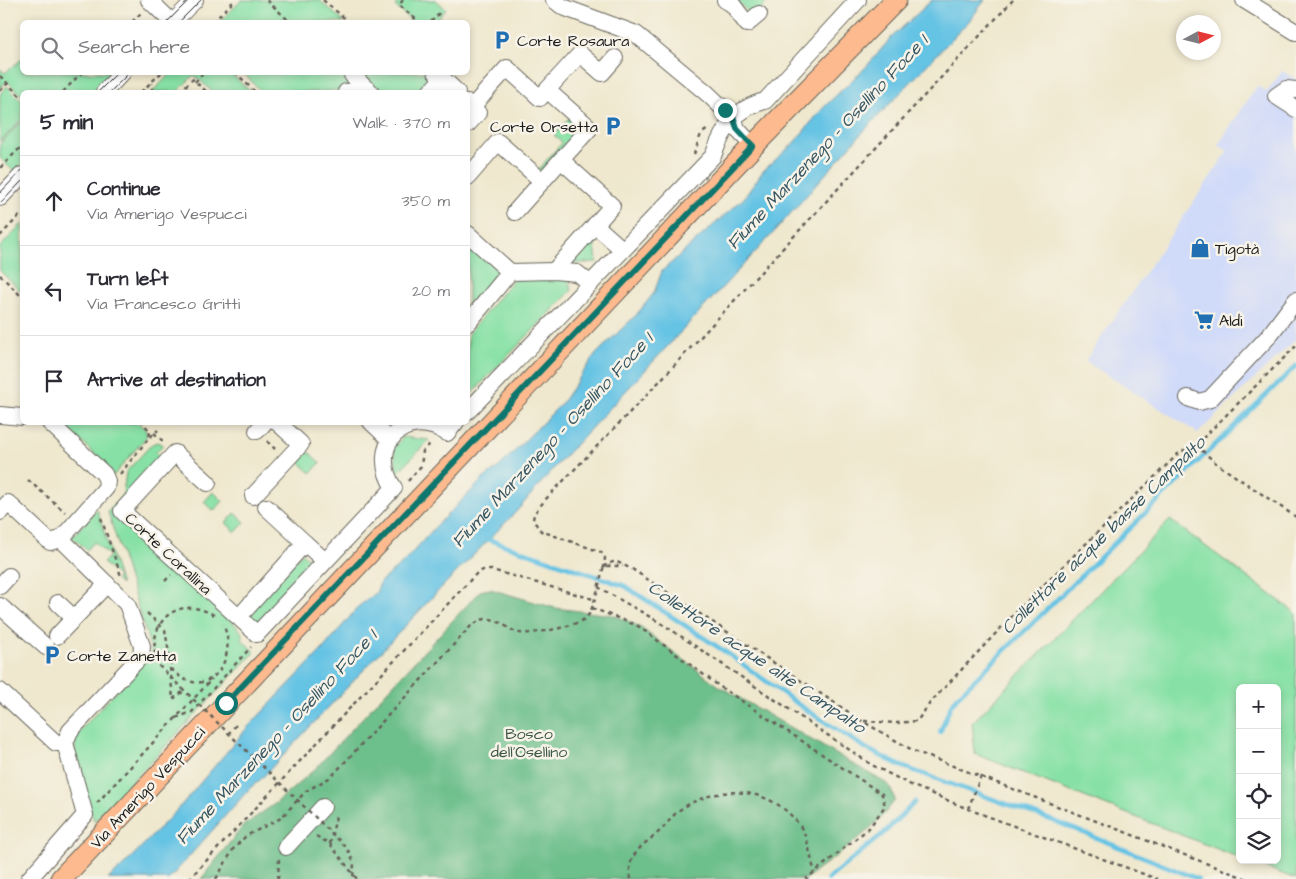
<!DOCTYPE html>
<html lang="en">
<head>
<meta charset="utf-8">
<style>
	:root { --surface:#fff; --page:#f2f2f3; --text:#2b2b33; --muted:#7c7c81; --line:#e1e1e2 }
	body { margin:0; font-family:"Architects Daughter",sans-serif; background:var(--page); color:var(--text) }
	.controls { position:absolute; right:15px; bottom:15px; display:grid; overflow:hidden; border-radius:8px; box-shadow:0 2px 8px #0003 }
	.controls button { width:45px; height:45px; display:grid; place-items:center; padding:0; border:0; border-bottom:1px solid var(--line); background:var(--surface); color:var(--text); font:25px sans-serif }
	.compass { position:absolute; left:1176px; top:15px; width:45px; height:45px; border-radius:50%; background:var(--surface); box-shadow:0 2px 8px #0003; rotate:83deg }
	.stop { position:absolute; width:15px; height:15px; margin:-11px; border:4px solid #0f766e; border-radius:50%; background:#fff }
	.stop.end { background:#0f766e; border-color:#fff; box-shadow:0 1px 5px #0008 }
	.list { margin:0; padding:0; list-style:none }
	h2 { display:flex; justify-content:space-between; align-items:center; height:65px; margin:0; padding:0 20px; font-size:21px }
	h2 small { font-size:16px; font-weight:400; color:var(--muted) }
	.list li { display:grid; grid-template-columns:32px 1fr auto; gap:15px; align-items:center; box-sizing:border-box; height:90px; padding:0 20px; border-top:1px solid var(--line) }
	.list b { display:block; font-size:19px; white-space:nowrap }
	.list p { margin:0; font-size:16px; white-space:nowrap; color:var(--muted) }
	.list em { font-size:16px; font-style:normal; color:var(--muted) }
	.icon { flex:none; width:28px; height:28px; fill:none; stroke:currentColor; stroke-width:2; stroke-linecap:round; stroke-linejoin:round }
	.map { position:relative; flex:none; width:1296px; height:879px; overflow:hidden }
	.search { position:absolute; background:var(--surface); box-shadow:0 2px 8px #0003; left:20px; top:20px; width:450px; height:55px; display:flex; align-items:center; gap:12px; box-sizing:border-box; padding:0 18px; border-radius:8px; color:var(--muted); font-size:19px }
	.panel { position:absolute; background:var(--surface); box-shadow:0 2px 8px #0003; left:20px; top:90px; width:450px; height:335px; border-radius:8px }
	.map>svg:first-child { display:block }
	.built { fill:#d0daf9 }
	.green { fill:#87e1a6; stroke:#527e61 }
	.forest { fill:#6dbf8b; stroke:#446e54 }
	.water { fill:#65c3e4; stroke:#407080 }
	.lines { fill:none; stroke-linecap:round; stroke-linejoin:round }
	.stream { stroke:#65c3e4; stroke-width:4.5 }
	.minor-casing { stroke:#66635a; stroke-width:18 }
	.major-casing { stroke:#66635a; stroke-width:23 }
	.path { stroke:#66635a; stroke-width:2.5; stroke-dasharray:4 4; stroke-linecap:butt }
	.minor { stroke:#fff; stroke-width:16 }
	.major { stroke:#fcba8e; stroke-width:21 }
	.tram { stroke:#1c1c1c; stroke-width:1 }
	.path-bridge { stroke:#66635a; stroke-width:2.5; stroke-dasharray:4 4; stroke-linecap:butt }
	.route { stroke:#0f766e; stroke-width:6 }
	.labels { text-anchor:middle; stroke-width:5; stroke-linejoin:round; paint-order:stroke }
	.poi-label { font-size:16px; fill:#1c1c1c; stroke:#f7f3e8; text-anchor:start }
	.street-label { font-size:16px; fill:#1c1c1c; stroke:#f7f3e8 }
	.park-label { font-size:16px; fill:#3c5745; stroke:#f7f3e8 }
	.water-label { font-size:18px; font-style:italic; fill:#365662; stroke:#f7f3e8 }
</style>
</head>
<body>
<div class="map">
<svg width="1296" height="879" viewBox="0 0 1296 879">
	<rect width="100%" height="100%" fill="#f7f3e8"/>
	<filter id="ink" filterUnits="userSpaceOnUse"><feTurbulence type="fractalNoise" baseFrequency=".02" numOctaves="2"/><feDisplacementMap in="SourceGraphic" scale="10" xChannelSelector="R" yChannelSelector="G"/><feConvolveMatrix kernelMatrix="1 2 1 2 8 2 1 2 1" color-interpolation-filters="sRGB"/></filter>
	<filter id="wash" filterUnits="userSpaceOnUse"><feTurbulence type="fractalNoise" baseFrequency=".0096" numOctaves="4" result="noise"/><feDisplacementMap in="SourceGraphic" scale="20" xChannelSelector="R" yChannelSelector="G"/><feGaussianBlur stdDeviation="1.12" result="paint"/><feColorMatrix in="noise" values="0 0 0 0 0 0 0 0 0 0 0 0 0 0 0 0 0 1.4 0 .05"/><feComposite in="paint" operator="in"/></filter>
	<g filter="url(#wash)">
		<rect width="100%" height="100%" fill="#efe8ce"/>
		<!-- built -->
		<path class="built" d="M1282,71L1296,79V339L1198,433L1085,361L1228,151L1218,145L1257,86L1267,92Z"/>
		<!-- green -->
		<g class="green">
			<path d="M242,0H319L344,22H219Z"/>
			<path d="M400,0H436L446,9L435,22H413L395,6Z"/>
			<path d="M736,0H769L753,17Z"/>
			<path d="M22,59V72H107L109,75L92,92H22V96L7,81L0,88V69L5,73Z"/>
			<path d="M172,72L230,73L251,92H213L194,75L177,92H152Z"/>
			<path d="M428,72L436,79L424,92H376L361,79L367,73Z"/>
			<path d="M243,73H350L361,88L318,92H262Z"/>
			<path d="M7,86L22,101V119L0,142V94Z"/>
			<path d="M572,115L583,126L538,174L536,172L562,143L554,135Z"/>
			<path d="M22,121V164L14,172L0,158V144Z"/>
			<path d="M22,224V292L0,271V247Z"/>
			<path d="M594,236L597,262L568,264Z"/>
			<path d="M468,240L501,273L468,313Z"/>
			<path d="M567,277L572,290L468,397V334L514,279Z"/>
			<path d="M65,422L138,423L145,429L147,436L113,476L110,469L64,425Z"/>
			<path d="M403,437L429,440L397,473L394,448Z"/>
			<path d="M157,442L163,445L156,452L163,460L121,505L241,631L243,641L255,652L94,821C88,799 70,756 76,735L152,652L108,512L123,494L126,472L152,444Z"/>
			<path d="M309,452L320,463L311,473L299,462Z"/>
			<path d="M213,492L223,501L214,511L204,502Z"/>
			<path d="M97,509L121,585L116,580L118,576L103,563L110,556L94,542L87,550L72,537Z"/>
			<path d="M235,513L245,522L236,532L226,523Z"/>
			<path d="M1170,520L1296,613V879L1245,860H1277V688H1240V858L975,754L972,723Z"/>
			<path d="M302,553L313,563L257,626L250,619V611Z"/>
		</g>
		<!-- forest -->
		<path class="forest" d="M490,589L555,608L612,615L626,620L641,628L719,686L889,785L895,800C873,832 836,855 806,879H201L243,826L276,803L315,769L480,591Z"/>
		<!-- water -->
		<path class="water" d="M932,0H985L969,21L862,133L775,231L555,467L515,513L441,588L259,781L251,787L169,879H108L121,868L178,809L248,727L322,650L359,606L376,593L381,581L403,563L437,525L483,479L499,467L561,404L596,354L637,314L654,293L662,271L744,198L763,171L792,145L824,107L866,67L891,38Z"/>
		<g class="lines">
			<!-- stream -->
			<g class="stream">
				<path d="M484,538L625,586L727,653L802,707L867,749L901,766L1059,823L1198,879"/>
				<path d="M940,732L951,705L959,695L1296,366"/>
				<path d="M828,879L885,832L915,802"/>
			</g>
		</g>
	</g>
	<g filter="url(#ink)">
		<g class="lines">
			<defs>
				<g id="minor">
					<path d="M149,0L172,22"/>
					<path d="M554,0L563,7L636,34L708,94L734,119L737,129L753,146"/>
					<path d="M725,0L732,4L747,24L759,14"/>
					<path d="M1244,0L1296,32"/>
					<path d="M173,22L195,0"/>
					<path d="M354,72L352,75L368,90"/>
					<path d="M436,72L457,92"/>
					<path d="M1296,90L1286,89L1276,96L1296,109"/>
					<path d="M104,92L123,72"/>
					<path d="M346,92L368,90L371,92"/>
					<path d="M430,92L442,79"/>
					<path d="M468,103L478,113L468,124"/>
					<path d="M472,107L507,68L540,98L547,90"/>
					<path d="M561,160L590,128L547,90L580,54L602,73L615,58"/>
					<path d="M468,177L498,142L542,181"/>
					<path d="M0,198L22,175"/>
					<path d="M515,212L561,160L612,206L554,271"/>
					<path d="M595,225L622,249"/>
					<path d="M468,234L510,272"/>
					<path d="M468,323L510,272L554,271L577,273L589,283"/>
					<path d="M1188,398L1199,402L1210,399L1268,337L1296,300"/>
					<path d="M468,411L713,156C723,129 735,108 765,101L858,0"/>
					<path d="M0,415L22,417"/>
					<path d="M371,422L390,440"/>
					<path d="M257,431L265,422"/>
					<path d="M208,483L175,453L122,511L257,634L394,488C367,447 404,406 447,433L456,422"/>
					<path d="M253,496L301,444L277,422"/>
					<path d="M266,507L305,543"/>
					<path d="M0,512L8,503L50,542L61,539"/>
					<path d="M0,586L9,576"/>
					<path d="M58,603L74,618"/>
					<path d="M0,606L46,647"/>
					<path d="M239,617L305,543L325,561"/>
					<path d="M57,636L107,584"/>
					<path d="M0,691L56,743H65"/>
					<path d="M286,847L323,807"/>
					<path d="M29,879L85,815L65,743L70,731L141,656L142,646L127,604L61,539L106,488L107,481L104,474L49,422"/>
				</g>
				<path id="major" d="M61,879L753,146L896,0"/>
			</defs>
			<!-- minor casing -->
			<use href="#minor" class="minor-casing"/>
			<!-- major casing -->
			<use href="#major" class="major-casing"/>
			<!-- path -->
			<g class="path">
				<path d="M267,0L290,22"/>
				<path d="M323,0L349,22"/>
				<path d="M403,0L399,5L419,22"/>
				<path d="M1013,0L656,385L545,500L534,514L533,520L541,531L601,552L605,558L604,566L615,561L632,569L862,721L914,751L1247,879"/>
				<path d="M132,22L141,13"/>
				<path d="M213,22L235,0"/>
				<path d="M431,22L440,12"/>
				<path d="M235,72L255,92"/>
				<path d="M0,76L22,98"/>
				<path d="M195,82L204,72"/>
				<path d="M0,91L8,83"/>
				<path d="M63,92L82,72"/>
				<path d="M141,92L162,72"/>
				<path d="M152,92V83"/>
				<path d="M180,92L192,79L207,92"/>
				<path d="M694,154L701,134L708,129"/>
				<path d="M0,168L22,146"/>
				<path d="M0,236L22,213"/>
				<path d="M0,275L22,297"/>
				<path d="M154,433L165,443"/>
				<path d="M150,437L158,430"/>
				<path d="M267,441L275,449"/>
				<path d="M1196,445L1217,464L1296,517"/>
				<path d="M120,474L149,438L150,431L142,422"/>
				<path d="M28,480L65,512"/>
				<path d="M408,481L421,466L423,451L432,442"/>
				<path d="M101,518L121,576"/>
				<path d="M165,581L171,575"/>
				<path d="M598,587L664,625L872,765L911,785L968,809L1157,879"/>
				<path d="M592,608L638,626L719,686L882,794L885,806L869,828L806,879"/>
				<path d="M147,613L165,630L172,670C177,674 182,679 188,681C220,691 236,648 223,625"/>
				<path d="M170,668L173,699"/>
				<path d="M173,699L184,691"/>
				<path d="M176,718L192,712L251,647"/>
				<path d="M864,721L897,723L917,721L930,703L1015,613L1178,454L1198,443L1296,346"/>
				<path d="M228,734L236,725L234,722"/>
				<path d="M97,803L212,679"/>
				<path d="M968,809L981,776"/>
				<path d="M316,836L330,844L357,879"/>
				<path d="M330,844L336,816"/>
				<path d="M189,879L476,574L483,570H492L593,599"/>
				<path d="M216,879L234,848L246,836L281,818L306,791L331,777L471,626C476,623 482,618 488,619C500,619 509,631 520,633C532,635 579,626 587,617C595,607 600,578 604,566H623"/>
				<path d="M278,879L279,858"/>
				<path d="M631,879C625,854 644,845 660,831C668,824 672,815 681,809C719,784 768,786 797,822C809,836 809,855 815,872"/>
			</g>
			<!-- minor -->
			<use href="#minor" class="minor"/>
			<!-- major -->
			<use href="#major" class="major"/>
			<!-- tram -->
			<g class="tram">
				<path d="M167,22L189,0"/>
				<path d="M179,22L201,0"/>
				<path d="M98,92L118,72"/>
				<path d="M110,92L130,72"/>
				<path d="M0,193L22,170"/>
				<path d="M0,204L22,181"/>
			</g>
			<!-- path-bridge -->
			<path class="path-bridge" d="M214,615C175,593 144,625 158,665L347,848L354,863L353,879"/>
		</g>
	</g>
	<g class="lines" filter="url(#ink)">
		<!-- route -->
		<path class="route" d="M226,703L753,146L737,129L734,119L725,110"/>
	</g>
	<!-- icons -->
	<defs>
		<symbol id="parking-bare" viewBox="-9 -9 18 18"><path d="M-3.5-5.5H1a3.5 3.5 0 0 1 0 7H-1V5.5H-3.5ZM-1-3.4V-.6H.8a1.4 1.4 0 0 0 0-2.8Z" fill="#1f6fb2" stroke="#f7f3e8" stroke-width="2.5" paint-order="stroke"/></symbol>
		<symbol id="shop-bare" viewBox="-9 -9 18 18"><path d="M-5-2.5h2.3a2.7 3.5 0 0 1 5.4 0H5L5.5 6h-11ZM-1.5-2.5h3a1.5 2.3 0 0 0-3 0Z" fill="#1f6fb2" stroke="#f7f3e8" stroke-width="2.5" paint-order="stroke"/></symbol>
		<symbol id="supermarket-bare" viewBox="-9 -9 18 18"><path d="M-6-5.5h2.5l.6 2H6L4.5 2H-2.5L-4.4-4H-6ZM-1.5 3.2a1.3 1.3 0 1 0 .1 0ZM3 3.2a1.3 1.3 0 1 0 .1 0Z" fill="#1f6fb2" stroke="#f7f3e8" stroke-width="2.5" paint-order="stroke"/></symbol>
	</defs>
	<g fill-rule="evenodd">
		<use href="#parking-bare" x="488" y="26" width="28" height="28"/>
		<use href="#parking-bare" x="599" y="112" width="28" height="28"/>
		<use href="#shop-bare" x="1186" y="234" width="28" height="28"/>
		<use href="#supermarket-bare" x="1190" y="306" width="28" height="28"/>
		<use href="#parking-bare" x="38" y="641" width="28" height="28"/>
	</g>
	<g class="labels">
		<!-- poi labels -->
		<g class="poi-label">
			<text x="517" y="46">Corte Rosaura</text>
			<text x="598" y="132" text-anchor="end">Corte Orsetta</text>
			<text x="1215" y="254">Tigotà</text>
			<text x="1219" y="326">Aldi</text>
			<text x="67" y="661">Corte Zanetta</text>
		</g>
		<!-- street labels -->
		<g class="street-label">
			<text transform="translate(169 553) rotate(43)" y="6">Corte Corallina</text>
			<text transform="translate(147 787) rotate(-47)" y="6">Via Amerigo Vespucci</text>
		</g>
		<!-- park labels -->
		<g class="park-label">
			<text x="529" y="739">Bosco<tspan x="529" dy="18">dell'Osellino</tspan></text>
		</g>
		<!-- water labels -->
		<g class="water-label">
			<text transform="translate(827 142) rotate(-47)" y="6">Fiume Marzenego - Osellino Foce 1</text>
			<text transform="translate(552 440) rotate(-47)" y="6">Fiume Marzenego - Osellino Foce 1</text>
			<text transform="translate(1103 535) rotate(-44)" y="6">Collettore acque basse Campalto</text>
			<text transform="translate(757 657) rotate(34)" y="6">Collettore acque alte Campalto</text>
			<text transform="translate(276 737) rotate(-47)" y="6">Fiume Marzenego - Osellino Foce 1</text>
		</g>
	</g>
</svg>
<div class="controls">
<button>+</button>
<button>−</button>
<button><svg class="icon" aria-label="locate" viewBox="0 0 24 24"><circle cx="12" cy="12" r="6"/><path d="M12 2v4M12 18v4M2 12h4M18 12h4"/></svg></button>
<button><svg class="icon" aria-label="layers" viewBox="0 0 24 24"><path d="M12 4l9 5-9 5-9-5zM3 14l9 5 9-5"/></svg></button>
</div>
<svg class="compass" viewBox="-18 -18 36 36"><path d="M0-13l5 13h-10z" fill="#e53935"/><path d="M0 13l5-13h-10z" fill="#7c7c81"/></svg>
<div class="stop" style="left:226px;top:703px"></div>
<div class="stop end" style="left:725px;top:110px"></div>
<div class="search"><svg class="icon" aria-label="search" viewBox="0 0 24 24"><circle cx="10" cy="10" r="6"/><path d="M15 15l6 6"/></svg>Search here</div>
<section class="panel">
<h2>5 min<small>Walk · 370 m</small></h2>
<ul class="list">
<li><svg class="icon" aria-label="ahead" viewBox="0 0 24 24"><path d="M12 20V5M6 11l6-6 6 6"/></svg><div><b>Continue</b><p>Via Amerigo Vespucci</p></div><em>350 m</em></li>
<li><svg class="icon" aria-label="left" viewBox="0 0 24 24"><path d="M17 20v-9H6M10 6l-5 5 5 5"/></svg><div><b>Turn left</b><p>Via Francesco Gritti</p></div><em>20 m</em></li>
<li><svg class="icon" aria-label="arrive" viewBox="0 0 24 24"><path d="M6 21V4h12l-3 4 3 4H6"/></svg><div><b>Arrive at destination</b></div></li>
</ul>
</section>
</div>
</body>
</html>
